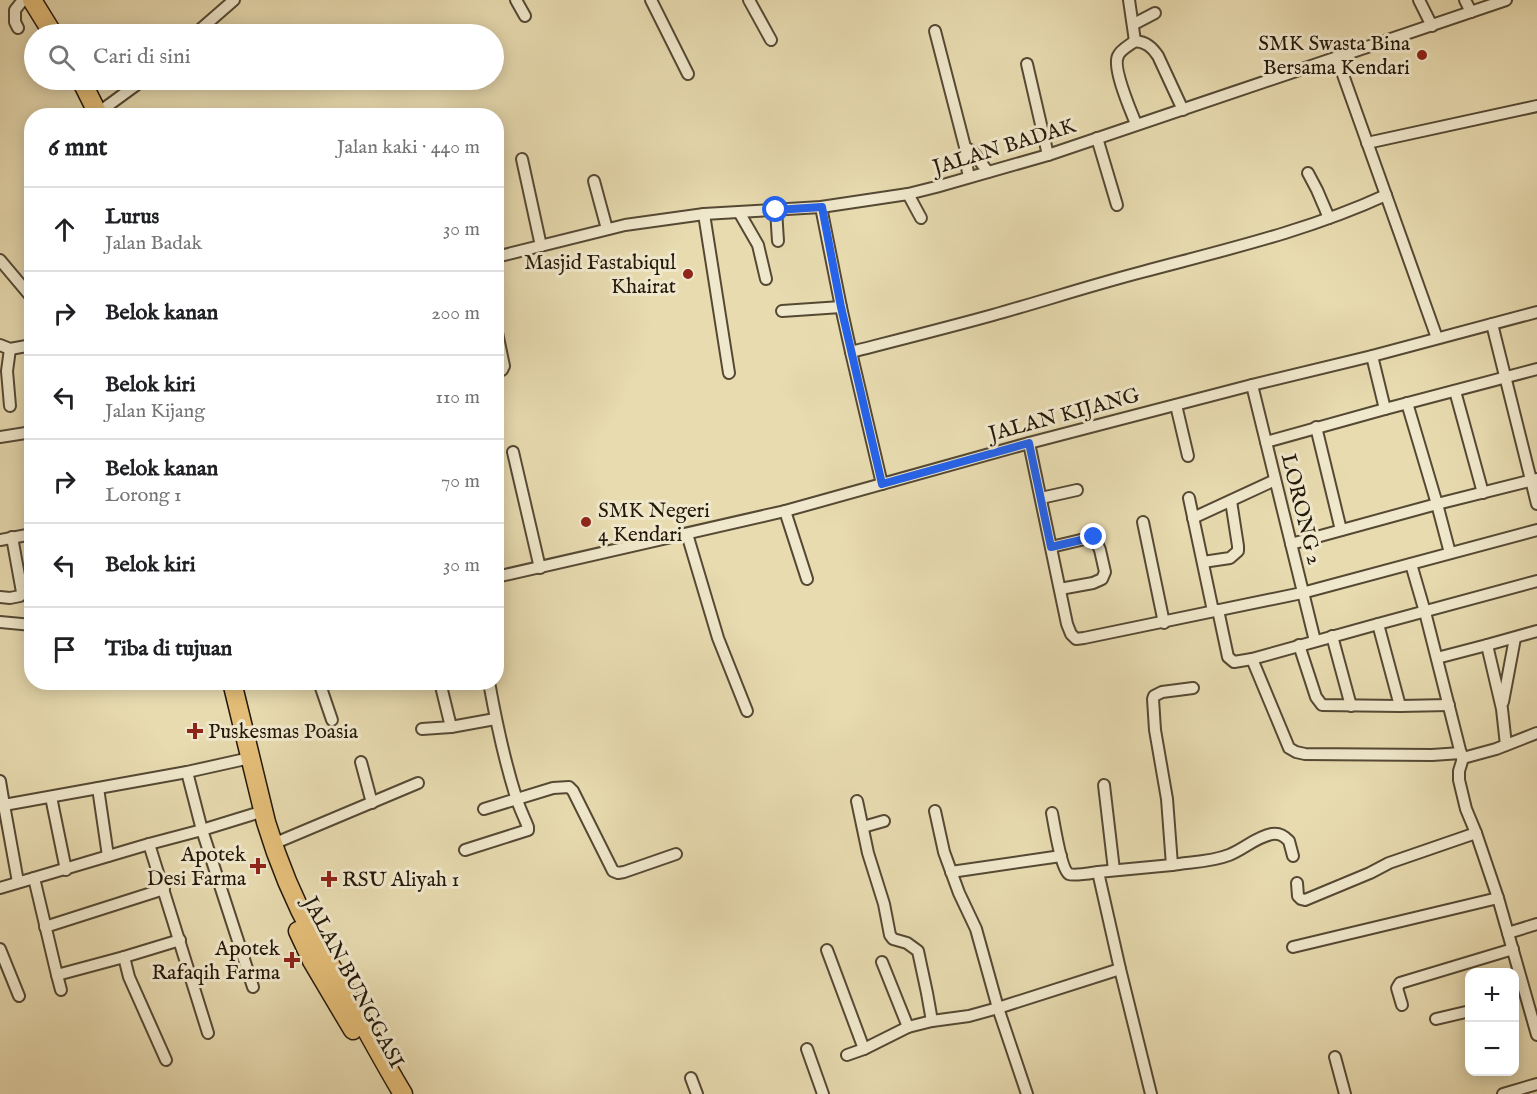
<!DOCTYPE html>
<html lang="id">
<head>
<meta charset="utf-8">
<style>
	:root { --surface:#fff; --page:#f2f2f2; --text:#202124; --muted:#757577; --line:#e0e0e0 }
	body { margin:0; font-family:"IM FELL English",serif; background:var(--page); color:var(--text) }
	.controls { position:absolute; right:18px; bottom:18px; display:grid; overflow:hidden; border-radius:12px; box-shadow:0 3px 15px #0003 }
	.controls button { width:54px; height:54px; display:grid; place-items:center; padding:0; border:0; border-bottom:2px solid var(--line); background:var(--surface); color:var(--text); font:30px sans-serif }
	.stop { position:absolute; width:18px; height:18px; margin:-14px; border:4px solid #2563eb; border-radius:50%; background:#fff }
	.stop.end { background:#2563eb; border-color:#fff; box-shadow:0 2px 6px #0008 }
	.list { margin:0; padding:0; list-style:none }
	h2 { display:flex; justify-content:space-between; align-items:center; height:78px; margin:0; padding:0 24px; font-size:26px }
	h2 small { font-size:20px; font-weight:400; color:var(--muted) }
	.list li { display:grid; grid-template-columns:39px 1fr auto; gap:18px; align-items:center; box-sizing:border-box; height:84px; padding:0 24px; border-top:2px solid var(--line) }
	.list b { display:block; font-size:22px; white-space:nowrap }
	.list p { margin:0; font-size:20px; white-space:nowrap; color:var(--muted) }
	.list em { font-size:20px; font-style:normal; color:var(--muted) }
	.icon { flex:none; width:33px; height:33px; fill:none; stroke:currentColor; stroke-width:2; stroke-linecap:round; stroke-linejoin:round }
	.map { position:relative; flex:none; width:1537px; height:1094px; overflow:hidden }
	.search { position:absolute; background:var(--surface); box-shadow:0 3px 15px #0003; left:24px; top:24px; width:480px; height:66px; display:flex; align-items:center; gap:15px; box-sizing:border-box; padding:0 21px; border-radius:33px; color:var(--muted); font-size:22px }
	.panel { position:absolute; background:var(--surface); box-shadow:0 3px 15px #0003; left:24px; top:108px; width:480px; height:582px; border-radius:24px }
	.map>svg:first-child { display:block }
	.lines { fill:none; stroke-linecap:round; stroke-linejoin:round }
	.street-casing { stroke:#554934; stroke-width:14 }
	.highway-casing { stroke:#24180b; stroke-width:21 }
	.street { stroke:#f0e8cc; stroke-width:10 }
	.highway { stroke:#e4be78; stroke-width:18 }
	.route { stroke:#2563eb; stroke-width:8 }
	.poi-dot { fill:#8f2418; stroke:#f0e8cc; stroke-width:2 }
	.labels { text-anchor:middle; stroke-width:6; stroke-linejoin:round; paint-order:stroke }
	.poi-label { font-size:21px; fill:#24180b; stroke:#f0e8cc; text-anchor:end }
	.street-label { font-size:21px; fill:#24180b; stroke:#f0e8cc }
</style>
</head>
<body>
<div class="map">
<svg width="1537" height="1094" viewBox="0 0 1537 1094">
	<rect width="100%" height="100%" fill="#e8dbb0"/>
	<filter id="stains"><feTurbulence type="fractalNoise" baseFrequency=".00333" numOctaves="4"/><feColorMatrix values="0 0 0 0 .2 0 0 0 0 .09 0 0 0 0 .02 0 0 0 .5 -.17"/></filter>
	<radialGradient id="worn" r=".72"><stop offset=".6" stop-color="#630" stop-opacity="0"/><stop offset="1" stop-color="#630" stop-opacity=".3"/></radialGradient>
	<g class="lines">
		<defs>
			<g id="street">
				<path d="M516,0L525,16"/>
				<path d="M651,0L688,74"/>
				<path d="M749,0L771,40"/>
				<path d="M1129,0L1135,41C1146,42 1152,47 1158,56L1183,110"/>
				<path d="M1419,0L1432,26"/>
				<path d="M1465,0L1471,12"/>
				<path d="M1134,24L1155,13"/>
				<path d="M18,28L15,22V10L23,0"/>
				<path d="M935,31L965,147L973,152L988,172"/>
				<path d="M195,34L234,0"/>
				<path d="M1135,41C1130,45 1120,50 1118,56C1112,68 1131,111 1136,124"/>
				<path d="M1337,58L1437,338"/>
				<path d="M1027,64L1048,155"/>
				<path d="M106,107L143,80"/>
				<path d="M1097,138L1117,205"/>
				<path d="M1367,143L1537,106"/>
				<path d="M965,147V158L969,177"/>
				<path d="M522,159L541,246"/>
				<path d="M1308,173L1317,190L1329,218"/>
				<path d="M594,181L607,229"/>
				<path d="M908,194L921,218"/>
				<path d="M821,207L841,307L851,352C898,340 946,328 993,315C1043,301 1092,285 1142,272C1224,250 1308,231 1386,195"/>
				<path d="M776,210L778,241"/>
				<path d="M739,212L758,245L766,279"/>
				<path d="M704,214L729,373"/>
				<path d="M496,257L625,225L704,214L821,207L908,194L936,187L1048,155L1506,0"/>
				<path d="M0,260L32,298"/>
				<path d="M782,311L841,307"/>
				<path d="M1492,324L1537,504"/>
				<path d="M496,328L504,366L502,370L496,372"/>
				<path d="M0,345L10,349L32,345"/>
				<path d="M851,352L882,484"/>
				<path d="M1372,356L1385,409"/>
				<path d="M1252,385L1315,641"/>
				<path d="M1455,391L1483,493"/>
				<path d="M1407,403L1437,504L1450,553"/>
				<path d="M1176,405L1188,456"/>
				<path d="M10,406L7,371L10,349"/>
				<path d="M1316,427L1341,530"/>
				<path d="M0,437L32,432"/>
				<path d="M1266,442L1385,409L1537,369"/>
				<path d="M1029,443L1067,624L1071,634L1076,639L1084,638L1302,593L1537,530"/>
				<path d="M513,452L540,568"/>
				<path d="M1041,498L1077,490"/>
				<path d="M1189,498L1213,611"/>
				<path d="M785,511L807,579"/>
				<path d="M1193,518L1275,480"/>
				<path d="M1143,522L1164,623"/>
				<path d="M687,534L718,638L747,711"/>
				<path d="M0,540L32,534"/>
				<path d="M1291,544L1437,504L1537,479"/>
				<path d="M1051,547L1089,538H1095L1100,550L1105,572L1102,579L1093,583L1060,589"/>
				<path d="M1203,562L1230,558L1238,551V546L1231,501"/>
				<path d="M1411,564L1425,612L1462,758"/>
				<path d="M496,577L785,511L1029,443L1252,385L1372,356L1537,312"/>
				<path d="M0,597L10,598L20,596L22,592L12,537"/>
				<path d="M1218,610L1228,657L1234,662L1252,659L1378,624"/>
				<path d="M0,622L32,625"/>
				<path d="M1332,636L1351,706"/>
				<path d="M1299,645L1316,697L1322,705L1400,706L1449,705"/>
				<path d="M1437,658L1487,645"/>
				<path d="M1252,659L1289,748L1296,752L1305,754L1432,755L1461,753"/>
				<path d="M319,682L332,720"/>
				<path d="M1503,702L1515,638"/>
				<path d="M1400,706L1378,624L1537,581"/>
				<path d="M451,727L495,719"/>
				<path d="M422,729L451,727L440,682"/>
				<path d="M1537,733L1496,749L1463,758L1459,771V780L1466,809L1476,833L1498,898L1537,1035"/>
				<path d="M1506,745L1502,709L1487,645L1537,631"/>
				<path d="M361,762L372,803"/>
				<path d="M187,772L202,830L253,987"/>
				<path d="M0,781L4,805L187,772L241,760"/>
				<path d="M1104,785L1114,870"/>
				<path d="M98,788L108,856"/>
				<path d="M51,797L66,870"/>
				<path d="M857,801L868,853L884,904L890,935L893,939L907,943L918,951L927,993L932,1021"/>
				<path d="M0,806L4,805L18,882"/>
				<path d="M484,809L553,788L569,787L573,791L613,871L618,873L624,872L676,854"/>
				<path d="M935,811L944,852L959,893L976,929L998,1008L1027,1094"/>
				<path d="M1052,813C1054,823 1061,869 1069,874C1074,876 1091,873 1098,872"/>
				<path d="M863,827L884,821"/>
				<path d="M273,844L418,783"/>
				<path d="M465,850L528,830V827C524,817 519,807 516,797C504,759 496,721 489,682"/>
				<path d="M1172,865C1191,862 1211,862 1229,855C1244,849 1256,837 1272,834C1280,833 1284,836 1289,841L1293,856"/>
				<path d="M951,872L1061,856"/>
				<path d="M1297,883L1298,896L1301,899L1305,900L1370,873L1389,863L1476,833"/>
				<path d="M0,888L34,878"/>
				<path d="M45,927L164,889"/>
				<path d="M1508,933L1537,924"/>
				<path d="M1293,947L1498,898"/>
				<path d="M0,949L19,996"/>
				<path d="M827,950L864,1049"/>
				<path d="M124,957L57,975L34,878L149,844"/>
				<path d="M882,962L908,1027"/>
				<path d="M57,975L61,990"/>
				<path d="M1402,1005L1397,988L1400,983L1513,949"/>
				<path d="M1436,1019L1470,1011"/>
				<path d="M208,1033L149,844L202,830L254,814"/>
				<path d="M807,1049L823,1094"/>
				<path d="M847,1055L864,1049L908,1027L932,1021L969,1016L998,1008L1120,969"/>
				<path d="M1335,1057L1345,1094"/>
				<path d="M166,1060L129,977L124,957L180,940"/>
				<path d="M691,1078L697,1094"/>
				<path d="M1151,1094L1120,969L1098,872L1172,865L1167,799L1155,730L1153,699L1154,696L1162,692L1193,688"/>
				<path d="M1503,1094L1537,1084"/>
			</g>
			<g id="highway">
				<path d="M32,0L53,34"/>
				<path d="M81,80L99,116"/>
				<path d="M232,682L266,822C278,862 294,901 314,937C321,949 328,961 335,973C358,1014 379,1054 403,1094"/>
				<path d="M298,931L312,961L353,1030"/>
			</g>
		</defs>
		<!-- street casing -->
		<use href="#street" class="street-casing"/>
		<!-- highway casing -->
		<use href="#highway" class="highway-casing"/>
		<!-- street -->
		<use href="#street" class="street"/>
		<!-- highway -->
		<use href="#highway" class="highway"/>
	</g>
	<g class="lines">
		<!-- route -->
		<path class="route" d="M776,210L822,207L841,307L882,484L1029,443L1051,547L1094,537"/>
	</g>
	<!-- markers -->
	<g class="poi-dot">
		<circle cx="1422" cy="55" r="6"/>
		<circle cx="688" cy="274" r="6"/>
		<circle cx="586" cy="522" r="6"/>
		<path d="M192 722h6v6h6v6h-6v6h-6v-6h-6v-6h6z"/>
		<path d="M255 857h6v6h6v6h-6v6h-6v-6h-6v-6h6z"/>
		<path d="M326 870h6v6h6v6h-6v6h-6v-6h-6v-6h6z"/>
		<path d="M289 951h6v6h6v6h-6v6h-6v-6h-6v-6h6z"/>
	</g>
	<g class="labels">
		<!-- poi labels -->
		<g class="poi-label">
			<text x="1410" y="50">SMK Swasta Bina<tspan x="1410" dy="24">Bersama Kendari</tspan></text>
			<text x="676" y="269">Masjid Fastabiqul<tspan x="676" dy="24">Khairat</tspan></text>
			<text x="598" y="517" text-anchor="start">SMK Negeri<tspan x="598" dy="24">4 Kendari</tspan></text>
			<text x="208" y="738" text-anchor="start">Puskesmas Poasia</text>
			<text x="246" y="861">Apotek<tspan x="246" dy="24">Desi Farma</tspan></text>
			<text x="342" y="886" text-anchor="start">RSU Aliyah 1</text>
			<text x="280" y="955">Apotek<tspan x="280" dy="24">Rafaqih Farma</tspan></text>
		</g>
		<!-- street labels -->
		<g class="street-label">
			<text transform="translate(1004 146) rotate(-17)" y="7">JALAN BADAK</text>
			<text transform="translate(1064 414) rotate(-15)" y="7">JALAN KIJANG</text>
			<text transform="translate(1302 509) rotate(76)" y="7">LORONG 2</text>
			<text transform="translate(354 982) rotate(62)" y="7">JALAN BUNGGASI</text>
		</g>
	</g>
	<rect width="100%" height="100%" filter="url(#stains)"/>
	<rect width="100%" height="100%" fill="url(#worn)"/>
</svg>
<div class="controls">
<button>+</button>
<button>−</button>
</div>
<div class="stop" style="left:776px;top:210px"></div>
<div class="stop end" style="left:1094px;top:537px"></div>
<div class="search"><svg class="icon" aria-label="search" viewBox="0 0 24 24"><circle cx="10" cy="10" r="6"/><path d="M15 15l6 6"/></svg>Cari di sini</div>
<section class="panel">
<h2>6 mnt<small>Jalan kaki · 440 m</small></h2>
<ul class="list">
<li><svg class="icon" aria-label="ahead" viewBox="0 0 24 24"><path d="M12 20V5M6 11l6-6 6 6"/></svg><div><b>Lurus</b><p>Jalan Badak</p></div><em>30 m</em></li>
<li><svg class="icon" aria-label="right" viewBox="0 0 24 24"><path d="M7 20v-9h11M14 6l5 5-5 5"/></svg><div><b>Belok kanan</b></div><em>200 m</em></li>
<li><svg class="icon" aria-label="left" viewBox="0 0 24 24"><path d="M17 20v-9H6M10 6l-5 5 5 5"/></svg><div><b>Belok kiri</b><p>Jalan Kijang</p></div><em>110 m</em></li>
<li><svg class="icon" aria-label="right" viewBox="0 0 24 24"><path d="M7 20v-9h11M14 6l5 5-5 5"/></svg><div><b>Belok kanan</b><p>Lorong 1</p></div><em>70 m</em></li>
<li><svg class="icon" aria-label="left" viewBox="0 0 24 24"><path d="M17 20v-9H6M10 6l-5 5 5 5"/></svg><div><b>Belok kiri</b></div><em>30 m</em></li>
<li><svg class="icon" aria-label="arrive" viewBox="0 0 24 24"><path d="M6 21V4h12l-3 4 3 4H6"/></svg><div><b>Tiba di tujuan</b></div></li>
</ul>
</section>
</div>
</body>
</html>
